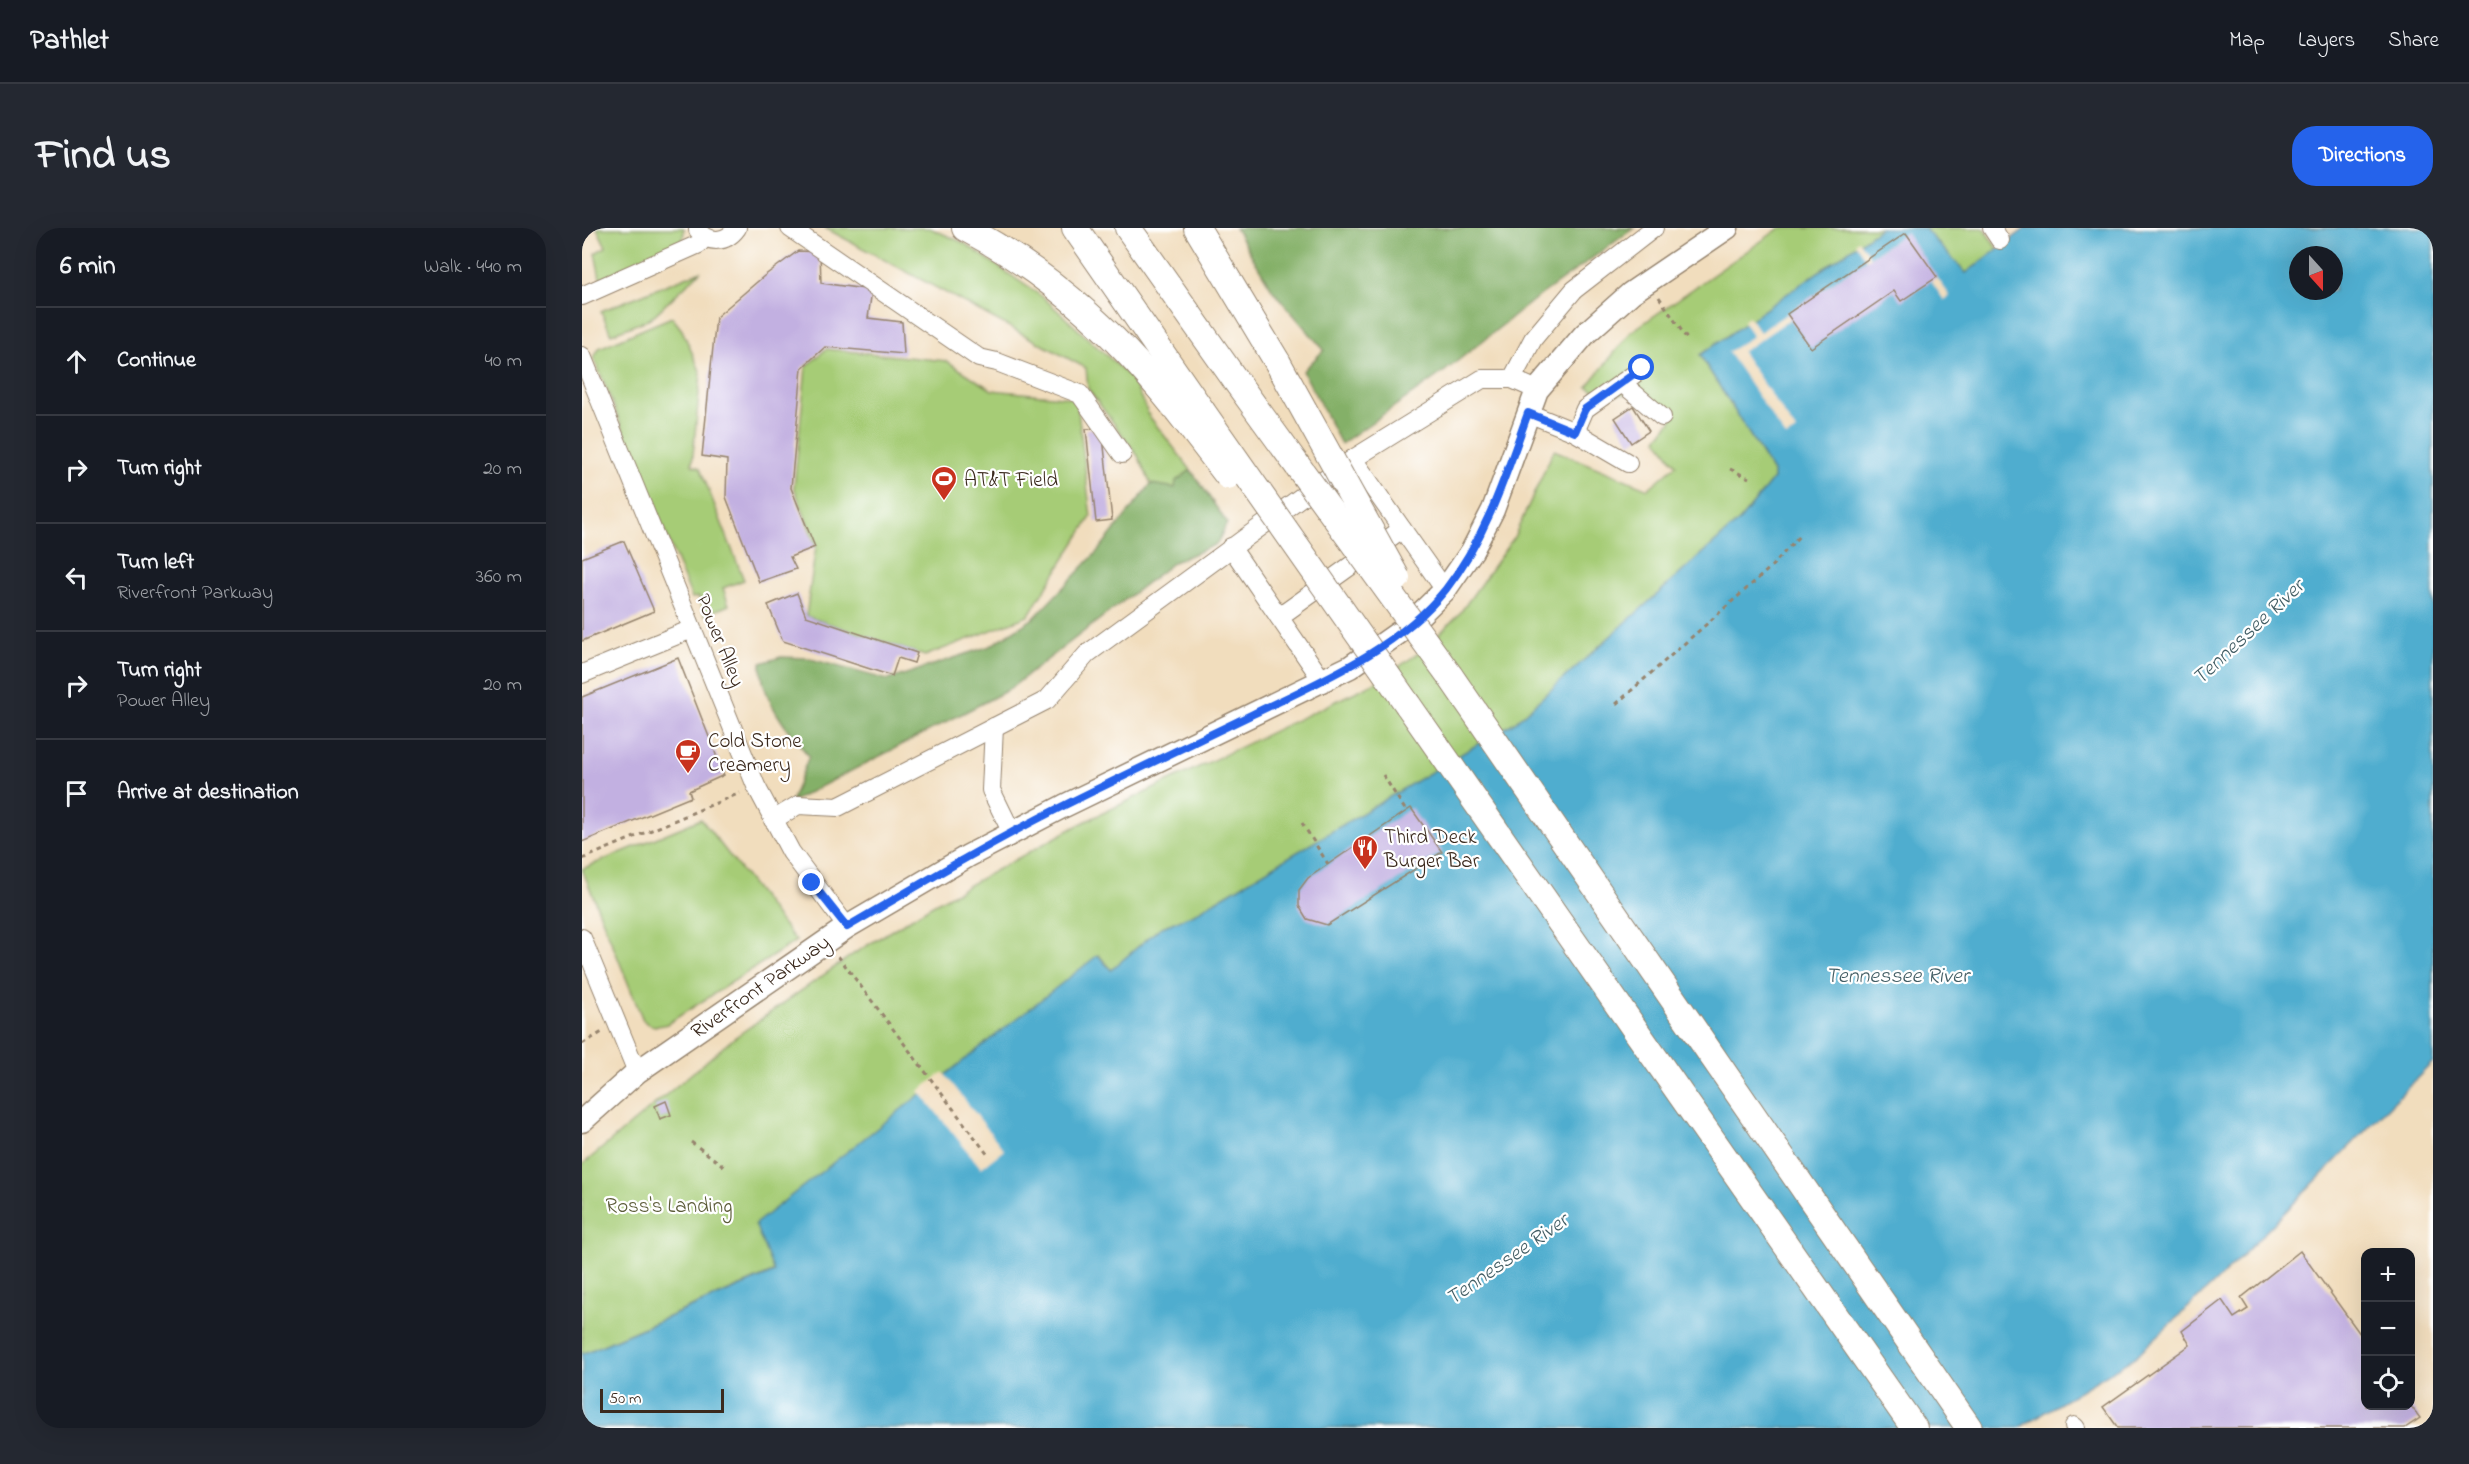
<!DOCTYPE html>
<html lang="en">
<head>
<meta charset="utf-8">
<style>
	:root { --surface:#171b24; --page:#242831; --text:#f1f3f6; --muted:#9ea1a6; --line:#363941; --accent:#2563eb }
	body { margin:0; font-family:"Indie Flower",sans-serif; background:var(--page); color:var(--text) }
	.controls { position:absolute; right:18px; bottom:18px; display:grid; overflow:hidden; border-radius:12px; box-shadow:0 6px 24px #0002 }
	.controls button { width:54px; height:54px; display:grid; place-items:center; padding:0; border:0; border-bottom:2px solid var(--line); background:var(--surface); color:var(--text); font:30px sans-serif }
	.compass { position:absolute; left:1707px; top:18px; width:54px; height:54px; border-radius:50%; background:var(--surface); box-shadow:0 6px 24px #0002; rotate:159deg }
	.scale { position:absolute; left:18px; bottom:15px; width:124px; box-sizing:border-box; padding-left:6px; border:3px solid #3b2a1e; border-top:0; font-size:16px; line-height:21px; white-space:nowrap; color:#3b2a1e; -webkit-text-stroke:4px #fff; paint-order:stroke }
	.stop { position:absolute; width:18px; height:18px; margin:-14px; border:4px solid #2563eb; border-radius:50%; background:#fff }
	.stop.end { background:#2563eb; border-color:#fff; box-shadow:0 2px 6px #0008 }
	.list { margin:0; padding:0; list-style:none }
	h2 { display:flex; justify-content:space-between; align-items:center; height:78px; margin:0; padding:0 24px; font-size:26px }
	h2 small { font-size:20px; font-weight:400; color:var(--muted) }
	.list li { display:grid; grid-template-columns:39px 1fr auto; gap:18px; align-items:center; box-sizing:border-box; height:108px; padding:0 24px; border-top:2px solid var(--line) }
	.list b { display:block; font-size:22px; white-space:nowrap }
	.list p { margin:0; font-size:20px; white-space:nowrap; color:var(--muted) }
	.list em { font-size:20px; font-style:normal; color:var(--muted) }
	.icon { flex:none; width:33px; height:33px; fill:none; stroke:currentColor; stroke-width:2; stroke-linecap:round; stroke-linejoin:round }
	.map { position:relative; flex:none; width:1851px; height:1200px; overflow:hidden; border-radius:24px }
	header { display:flex; align-items:center; gap:36px; box-sizing:border-box; height:84px; padding:0 30px; background:var(--surface); border-bottom:2px solid var(--line) }
	header strong { font-size:28px }
	nav { display:flex; gap:33px; margin-inline-start:auto; font-size:21px }
	.intro { display:flex; align-items:center; justify-content:space-between; box-sizing:border-box; height:144px; padding:0 36px }
	h1 { margin:0; font-size:42px }
	.button { padding:15px 27px; border-radius:24px; background:var(--accent); color:#fff; font-size:21px; font-weight:700 }
	main { display:flex; gap:36px; padding:0 36px }
	aside { flex:1; background:var(--surface); border-radius:24px; box-shadow:0 6px 24px #0002 }
	.map>svg:first-child { display:block }
	.green { fill:#a6cc76; stroke:#707b4a; stroke-width:1.5 }
	.forest { fill:#84b067; stroke:#606d42; stroke-width:1.5 }
	.water { fill:#50adcf; stroke:#466c76; stroke-width:1.5; fill-rule:evenodd }
	.pier { fill:#f1ddbd }
	.building { fill:#c2b0e1 }
	.lines { fill:none; stroke-linecap:round; stroke-linejoin:round }
	.minor-casing { stroke:#96846e; stroke-width:20 }
	.major-casing { stroke:#96846e; stroke-width:25 }
	.highway-casing { stroke:#96846e; stroke-width:28 }
	.path { stroke:#96846e; stroke-width:3; stroke-dasharray:4.5 4.5; stroke-linecap:butt }
	.minor { stroke:#fff; stroke-width:18 }
	.major { stroke:#fff; stroke-width:22 }
	.highway { stroke:#fff; stroke-width:26 }
	.rail-casing { stroke:#3b2a1e; stroke-width:7 }
	.rail { stroke:#fff; stroke-width:4.5; stroke-dasharray:14; stroke-linecap:butt }
	.highway-bridge-casing { stroke:#96846e; stroke-width:28; stroke-linecap:butt }
	.highway-bridge { stroke:#fff; stroke-width:26 }
	.route { stroke:#2563eb; stroke-width:8 }
	.labels { text-anchor:middle; stroke-width:4.5; stroke-linejoin:round; paint-order:stroke }
	.poi-label { font-size:21px; fill:#3b2a1e; stroke:#fff; text-anchor:start }
	.street-label { font-size:21px; fill:#3b2a1e; stroke:#fff }
	.park-label { font-size:21px; fill:#5b5b38; stroke:#fff }
	.water-label { font-size:22px; font-style:italic; fill:#435e65; stroke:#fff }
</style>
</head>
<body>
<header>
<strong>Pathlet</strong>
<nav><a>Map</a><a>Layers</a><a>Share</a></nav>
</header>
<div class="intro"><h1>Find us</h1><a class="button">Directions</a></div>
<main>
<aside>
<h2>6 min<small>Walk · 440 m</small></h2>
<ul class="list">
<li><svg class="icon" aria-label="ahead" viewBox="0 0 24 24"><path d="M12 20V5M6 11l6-6 6 6"/></svg><div><b>Continue</b></div><em>40 m</em></li>
<li><svg class="icon" aria-label="right" viewBox="0 0 24 24"><path d="M7 20v-9h11M14 6l5 5-5 5"/></svg><div><b>Turn right</b></div><em>20 m</em></li>
<li><svg class="icon" aria-label="left" viewBox="0 0 24 24"><path d="M17 20v-9H6M10 6l-5 5 5 5"/></svg><div><b>Turn left</b><p>Riverfront Parkway</p></div><em>360 m</em></li>
<li><svg class="icon" aria-label="right" viewBox="0 0 24 24"><path d="M7 20v-9h11M14 6l5 5-5 5"/></svg><div><b>Turn right</b><p>Power Alley</p></div><em>20 m</em></li>
<li><svg class="icon" aria-label="arrive" viewBox="0 0 24 24"><path d="M6 21V4h12l-3 4 3 4H6"/></svg><div><b>Arrive at destination</b></div></li>
</ul>
</aside>
<div class="map">
<svg width="1851" height="1200" viewBox="0 0 1851 1200">
	<rect width="100%" height="100%" fill="#fff"/>
	<filter id="ink" filterUnits="userSpaceOnUse"><feTurbulence type="fractalNoise" baseFrequency=".0167" numOctaves="2"/><feDisplacementMap in="SourceGraphic" scale="12" xChannelSelector="R" yChannelSelector="G"/><feConvolveMatrix kernelMatrix="1 2 1 2 8 2 1 2 1" color-interpolation-filters="sRGB"/></filter>
	<filter id="wash" filterUnits="userSpaceOnUse"><feTurbulence type="fractalNoise" baseFrequency=".008" numOctaves="4" result="noise"/><feDisplacementMap in="SourceGraphic" scale="24" xChannelSelector="R" yChannelSelector="G"/><feGaussianBlur stdDeviation="1.35" result="paint"/><feColorMatrix in="noise" values="0 0 0 0 0 0 0 0 0 0 0 0 0 0 0 0 0 1.4 0 .05"/><feComposite in="paint" operator="in"/></filter>
	<g filter="url(#wash)">
		<rect width="100%" height="100%" fill="#f1ddbd"/>
		<!-- green -->
		<g class="green">
			<path d="M15,0H102L101,14L19,55L13,25L24,19Z"/>
			<path d="M243,0H348L382,15L462,70L550,151L568,189L609,242L594,253V260L569,256L556,228L506,161L504,140Z"/>
			<path d="M1198,0H1299L1118,127L1191,244V251L1158,292L933,494L612,686L578,700L529,742L517,727L193,1043L0,1126V937L152,810L273,725L349,678L498,596L796,453L841,422L878,385L932,309L972,222L1066,261L1094,237L1075,211L1090,192L1057,166L1023,167L1005,159L1049,104Z"/>
			<path d="M1342,0H1401L1416,21L1384,45Z"/>
			<path d="M119,43L68,91L29,106L19,83Z"/>
			<path d="M90,89L100,102L119,145L110,237L118,240L162,352L141,360L147,377L123,387L117,369L110,370L12,130L17,120Z"/>
			<path d="M244,121L365,133L410,162L490,170L495,174L509,289L446,388L343,428L224,388L234,318L212,259L224,139Z"/>
			<path d="M119,591L214,713L85,796C75,799 69,799 61,792L0,641Z"/>
		</g>
		<!-- forest -->
		<g class="forest">
			<path d="M653,0H1052L952,72L863,143L759,216L721,143L742,122L691,63Z"/>
			<path d="M609,242L645,295L635,316L592,334L426,462L209,574L227,528C206,504 178,469 179,435L199,429L225,430L306,452L408,418L452,390L515,324L569,256L593,260L594,253Z"/>
		</g>
		<!-- water -->
		<path class="water" d="M1299,0H1342L1384,45L1444,0H1851V834L1642,1046L1552,1130L1437,1200H0V1126L192,1044L173,996L516,727L529,742L578,700L612,686L933,494L1158,292L1191,251V244L1118,127ZM1716,27H1752V63H1716Z"/>
		<!-- pier -->
		<g class="pier">
			<path d="M1324,5L1368,68L1362,72L1322,14L1160,124L1214,203L1204,209L1146,124L1171,108L1161,93L1167,89L1178,104L1284,32L1273,15L1276,12L1288,29Z"/>
			<path d="M361,844L422,922L399,940L337,863Z"/>
		</g>
		<g id="blocks">
			<!-- building -->
			<g class="building">
				<path d="M1324,5L1355,49L1319,73L1312,63L1229,120L1205,86Z"/>
				<path d="M216,23L238,24L239,55L290,62L286,90L320,94L322,126L243,119L220,140L209,260L233,319L208,329L214,341L177,354L144,269L145,232L120,228L134,89L182,48Z"/>
				<path d="M1051,178L1067,203L1049,215L1033,190Z"/>
				<path d="M520,200L530,292L514,294L504,201Z"/>
				<path d="M42,313L72,383L0,413V330Z"/>
				<path d="M215,365L224,388L335,425L332,435L316,430L310,448L201,413L186,377Z"/>
				<path d="M96,430L142,547L107,563L109,569L0,614V469Z"/>
				<path d="M829,580L860,624L745,697L725,691L717,678V662L726,650Z"/>
				<path d="M84,873L89,887L78,891L73,878Z"/>
				<path d="M1718,1023L1784,1114V1178H1829L1838,1190L1823,1200H1536L1521,1179L1608,1117L1600,1103L1640,1072L1652,1090L1666,1081L1659,1070Z"/>
			</g>
		</g>
	</g>
	<g filter="url(#ink)">
		<use href="#blocks" fill-opacity="0" stroke="#96846e" stroke-width="1.5"/>
		<g class="lines">
			<defs>
				<g id="minor">
					<path d="M208,0L397,130L415,134L498,166L540,226"/>
					<path d="M1410,0L1418,12"/>
					<path d="M116,2C127,16 144,15 155,0"/>
					<path d="M0,68L117,16L123,9"/>
					<path d="M0,128L174,558L209,624L265,699"/>
					<path d="M1040,155L1080,189"/>
					<path d="M955,162L930,151L951,111L992,62L1072,0"/>
					<path d="M946,185L993,204L1046,235"/>
					<path d="M993,204L1003,181L1061,140"/>
					<path d="M771,231L863,362"/>
					<path d="M649,319L740,452"/>
					<path d="M697,389L820,301"/>
					<path d="M0,446L110,401"/>
					<path d="M412,499L409,562L430,605"/>
					<path d="M191,592L216,577L256,579L465,472L505,426L771,231L900,151H930"/>
					<path d="M0,710L55,844"/>
					<path d="M1492,1198L1494,1200"/>
				</g>
				<path id="major" d="M0,893L55,844L265,699L386,628L482,578L768,439L825,399L863,362L890,323L911,282L955,162L1003,106L1049,65L1145,0"/>
				<g id="highway">
					<path d="M383,0C475,49 543,114 606,196"/>
					<path d="M493,0L620,183"/>
					<path d="M546,0L654,153"/>
					<path d="M615,0L696,135"/>
					<path d="M868,448L1387,1200"/>
					<path d="M826,477L1332,1200"/>
				</g>
			</defs>
			<!-- minor casing -->
			<use href="#minor" class="minor-casing"/>
			<!-- major casing -->
			<use href="#major" class="major-casing"/>
			<!-- highway casing -->
			<use href="#highway" class="highway-casing"/>
			<!-- path -->
			<g class="path">
				<path d="M1077,69L1105,111"/>
				<path d="M1148,241L1167,250"/>
				<path d="M1034,476L1188,340L1218,307"/>
				<path d="M801,547L824,583"/>
				<path d="M720,595L746,636"/>
				<path d="M0,631L158,565"/>
				<path d="M256,728L406,927"/>
				<path d="M0,816L22,803"/>
				<path d="M109,914L143,939"/>
			</g>
			<!-- minor -->
			<use href="#minor" class="minor"/>
			<!-- major -->
			<use href="#major" class="major"/>
			<!-- highway -->
			<use href="#highway" class="highway"/>
			<defs>
				<path id="rail" d="M1849,1200L1851,1199"/>
			</defs>
			<!-- rail casing -->
			<use href="#rail" class="rail-casing"/>
			<!-- rail -->
			<use href="#rail" class="rail"/>
			<defs>
				<g id="highway-bridge">
					<path d="M696,135L815,350"/>
					<path d="M654,153L868,448"/>
					<path d="M620,183L826,477"/>
					<path d="M606,196L646,248"/>
				</g>
			</defs>
			<!-- highway-bridge casing -->
			<use href="#highway-bridge" class="highway-bridge-casing"/>
			<!-- highway-bridge -->
			<use href="#highway-bridge" class="highway-bridge"/>
		</g>
	</g>
	<g class="lines" filter="url(#ink)">
		<!-- route -->
		<path class="route" d="M230,655L265,699C337,657 409,614 483,577C545,546 609,516 671,486C739,453 816,421 864,361C905,308 924,246 946,185L993,204L1003,181L1060,140"/>
	</g>
	<!-- icons -->
	<defs>
		<symbol id="stadium-pin" viewBox="-11 -11 22 30"><path d="M0 17L-7.5 6A9.5 9.5 0 1 1 7.5 6Z" fill="#c8321e" stroke="#fff"/><path d="M0-5a6.5 5 0 1 0 0 10a6.5 5 0 1 0 0-10ZM-3.5-1.8h7v3.6h-7Z" fill="#fff"/></symbol>
		<symbol id="cafe-pin" viewBox="-11 -11 22 30"><path d="M0 17L-7.5 6A9.5 9.5 0 1 1 7.5 6Z" fill="#c8321e" stroke="#fff"/><path d="M-5.5-4.5H6V0H3Q3 3.5 0 3.5H-2.5Q-5.5 3.5-5.5 0ZM3-3.2v2h1.7v-2ZM-6 4.5H4V6H-6Z" fill="#fff"/></symbol>
		<symbol id="restaurant-pin" viewBox="-11 -11 22 30"><path d="M0 17L-7.5 6A9.5 9.5 0 1 1 7.5 6Z" fill="#c8321e" stroke="#fff"/><path d="M-5-6h1v4h1v-4h1v4h1v-4h1v5L-1.5 .5V6h-2V.5L-5-1ZM5-6V6H3V1.5H1.5Q1.5-4 5-6Z" fill="#fff"/></symbol>
	</defs>
	<g fill-rule="evenodd">
		<use href="#stadium-pin" x="347" y="236" width="30" height="40"/>
		<use href="#cafe-pin" x="91" y="509" width="30" height="40"/>
		<use href="#restaurant-pin" x="768" y="605" width="30" height="40"/>
	</g>
	<g class="labels">
		<!-- poi labels -->
		<g class="poi-label">
			<text x="382" y="258">AT&amp;T Field</text>
			<text x="126" y="519">Cold Stone<tspan x="126" dy="24">Creamery</tspan></text>
			<text x="802" y="615">Third Deck<tspan x="802" dy="24">Burger Bar</tspan></text>
		</g>
		<!-- street labels -->
		<g class="street-label">
			<text transform="translate(139 412) rotate(68)" y="7">Power Alley</text>
			<text transform="translate(178 758) rotate(-35)" y="7">Riverfront Parkway</text>
		</g>
		<!-- park labels -->
		<g class="park-label">
			<text x="87" y="984">Ross's Landing</text>
		</g>
		<!-- water labels -->
		<g class="water-label">
			<text transform="translate(1665 403) rotate(-43)" y="8">Tennessee River</text>
			<text x="1315" y="754">Tennessee River</text>
			<text transform="translate(924 1030) rotate(-35)" y="8">Tennessee River</text>
		</g>
	</g>
</svg>
<div class="controls">
<button>+</button>
<button>−</button>
<button><svg class="icon" aria-label="locate" viewBox="0 0 24 24"><circle cx="12" cy="12" r="6"/><path d="M12 2v4M12 18v4M2 12h4M18 12h4"/></svg></button>
</div>
<svg class="compass" viewBox="-18 -18 36 36"><path d="M0-13l5 13h-10z" fill="#e53935"/><path d="M0 13l5-13h-10z" fill="#9ea1a6"/></svg>
<div class="scale">50 m</div>
<div class="stop" style="left:1060px;top:140px"></div>
<div class="stop end" style="left:230px;top:655px"></div>
</div>
</main>
</body>
</html>
